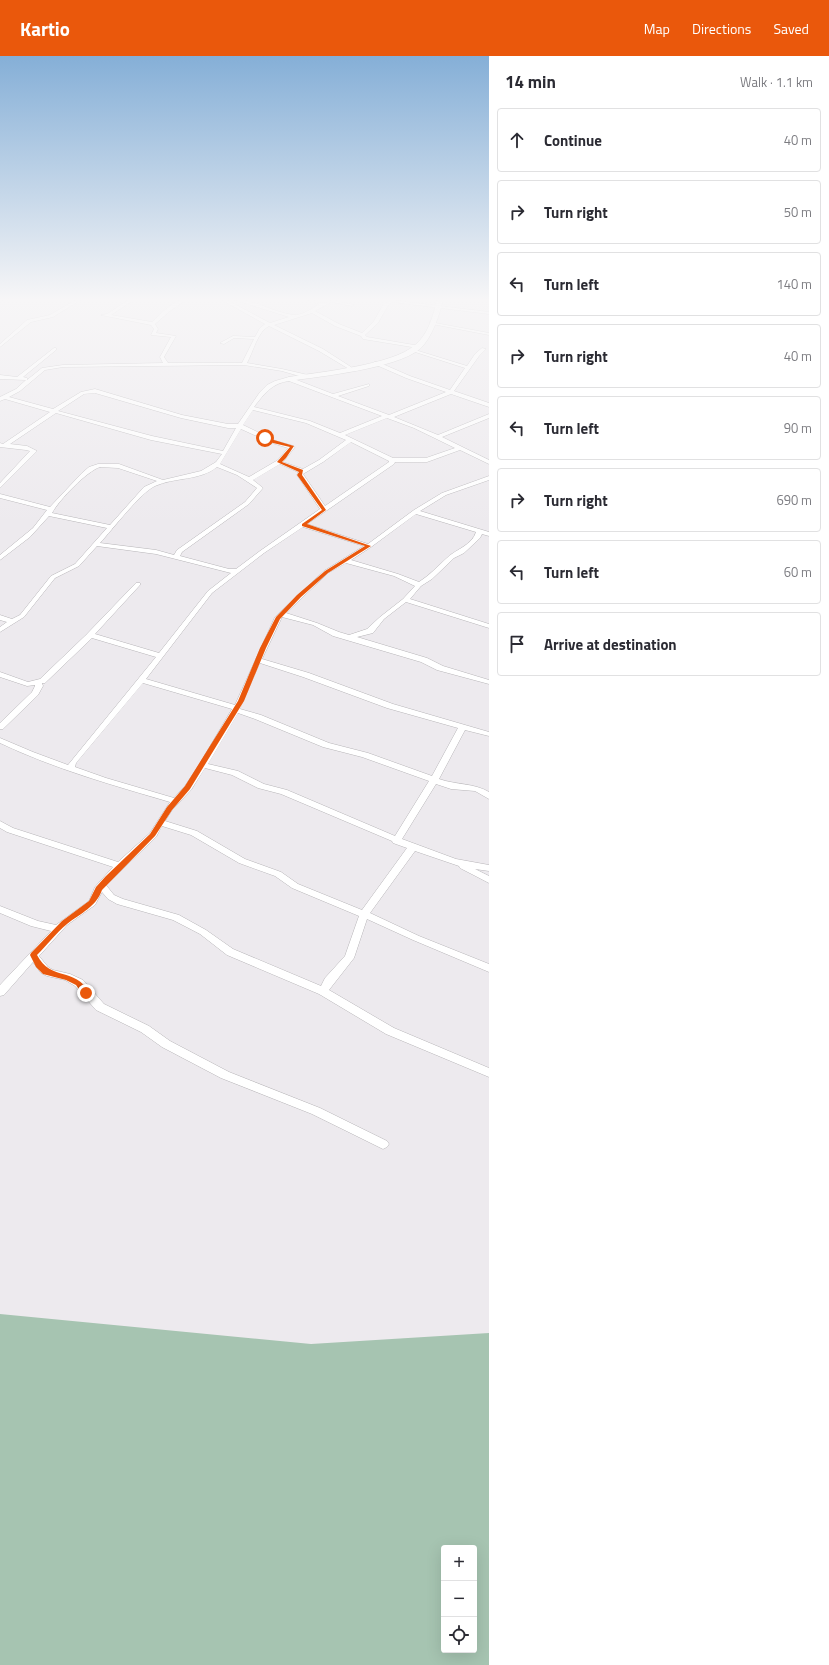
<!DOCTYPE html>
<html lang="en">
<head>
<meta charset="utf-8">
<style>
	:root { --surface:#fff; --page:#f7f7f7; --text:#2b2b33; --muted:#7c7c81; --line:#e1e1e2; --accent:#ea580c }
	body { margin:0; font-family:"Titillium Web",sans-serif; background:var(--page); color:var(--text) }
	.controls { position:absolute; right:12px; bottom:12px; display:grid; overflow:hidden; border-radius:4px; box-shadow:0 4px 16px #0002 }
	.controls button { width:36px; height:36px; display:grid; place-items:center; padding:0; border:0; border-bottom:1px solid var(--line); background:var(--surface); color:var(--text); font:20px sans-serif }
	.stop { position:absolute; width:12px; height:12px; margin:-9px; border:3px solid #ea580c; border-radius:50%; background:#fff }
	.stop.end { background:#ea580c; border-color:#fff; box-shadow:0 1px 4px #0008 }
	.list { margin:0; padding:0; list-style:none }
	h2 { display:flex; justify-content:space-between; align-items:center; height:52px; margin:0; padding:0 16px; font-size:17px }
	h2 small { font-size:13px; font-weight:400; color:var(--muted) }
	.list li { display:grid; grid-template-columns:26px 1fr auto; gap:12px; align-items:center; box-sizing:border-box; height:64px; margin:0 8px 8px; padding:0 8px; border:1px solid var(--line); border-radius:4px }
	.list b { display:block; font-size:15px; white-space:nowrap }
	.list em { font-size:13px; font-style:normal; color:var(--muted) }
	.icon { flex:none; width:22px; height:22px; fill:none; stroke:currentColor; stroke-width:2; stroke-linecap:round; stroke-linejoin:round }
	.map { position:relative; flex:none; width:489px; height:1609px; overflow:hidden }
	header { display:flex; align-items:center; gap:24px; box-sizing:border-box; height:56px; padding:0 20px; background:var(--accent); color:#fff }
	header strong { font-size:19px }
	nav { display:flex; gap:22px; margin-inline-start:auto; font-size:14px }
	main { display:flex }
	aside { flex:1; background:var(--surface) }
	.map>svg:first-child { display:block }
	.forest { fill:#a6c4b1; fill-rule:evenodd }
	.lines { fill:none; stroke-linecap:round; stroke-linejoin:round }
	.street-casing { stroke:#b7b5b8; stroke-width:1 }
	.secondary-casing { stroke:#b7b5b8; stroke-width:1 }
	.street { fill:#fff; fill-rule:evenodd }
	.secondary { fill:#fff; fill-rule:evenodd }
	.route { fill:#ea580c }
</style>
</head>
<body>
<header>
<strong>Kartio</strong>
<nav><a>Map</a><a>Directions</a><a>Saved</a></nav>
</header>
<main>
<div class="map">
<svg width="489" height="1609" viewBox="0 0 489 1609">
	<rect width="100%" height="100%" fill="#edeaee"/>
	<!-- forest -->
	<path class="forest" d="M0,1258L311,1288L489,1277V1609H0ZM444,1492H474V1594H444Z"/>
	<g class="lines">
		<defs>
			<g id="street">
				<path d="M0,243H4L0,245Z"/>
				<path d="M77,243H82L53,261L31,266L0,291V288L27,264L50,259Z"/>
				<path d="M130,243H135L111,259L152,266C161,258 174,243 187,243L170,255L155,268L158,273L156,277L176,280L164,301L168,307H242L254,283L234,282L224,288L220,287L233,280L255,281L260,272L265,268L220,243H225L270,267L289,261L232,243C254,243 272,256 293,259C301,260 312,253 319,248L306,243C312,243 317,247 322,247C327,247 332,243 338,243L336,245L354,249L352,250L331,246L315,255L339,268L362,277L374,265L383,249L391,244L489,256V258L392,246L387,251L378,267L365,279L367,281L420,290V291L418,292L363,283L361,280L335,270L312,257L274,269L323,293L351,311V313H349L319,295L269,270C258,275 253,296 247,307L282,313L308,319L309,320L306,322L282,315L244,309L63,311L45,314L20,335L9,341L53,353L81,336L95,333L182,359L228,368H238L260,336L267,329L275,325L289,321L333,338L369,328V330L338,340L389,359L446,336L406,322L374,308V306H378L410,320L450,334L465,312L412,295V293L467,310L475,298L482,292L486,293L479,300L454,335L489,347V351L451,338L394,361L438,379L489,358V362L442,381L489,404V408L460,394L427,406H395L394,408L307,468L368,488L414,454L442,437L489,420V424L446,439L420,455L489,476V480L482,478L480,482L464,497L454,502L432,523L421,530L410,543L489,568V572L406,546L384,563L373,577L357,581L427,602L443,610L489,624V628L437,614L421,606L333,580L313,569L282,561L262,603L309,617L393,648L489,676V680L465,674L439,723C456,729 474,727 489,736V743L475,735L451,733L436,728L402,783L456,803L489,809V815L475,813L489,820V827L460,812L459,810L415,795L370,857L419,880L489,908V916L413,884L367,863L354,902L329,934L394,972L489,1012V1021L386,978L319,938L227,899L200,878L173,864L117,848L108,843L102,836L95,849L67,869L39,900L48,911L53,914L70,918L83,924L104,948L149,970L170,985L229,1016L320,1052L387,1085L389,1088L387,1091L383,1093L312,1058L221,1022L162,991L141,976L96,954L75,930L65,924L47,920L41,917L33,906L4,939L0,940V929L51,875L31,870L0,857V850L38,865L56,869L89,845L95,831L113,811L7,776L0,772V765L13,772L118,806L150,777L170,746C112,729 55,713 0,687V682L33,696L68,709L156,601L92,582L45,627H42L43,630L38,639L3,673H0V667L32,636L35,630V629L27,630L0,621V616L28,626L40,623L86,579L136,527H140V529L95,578L159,597L208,535L231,517L156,498L97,490L79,510L55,522L24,561L0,576V571L7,566L0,564V559L12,563L20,559L51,520L75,508L107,472L49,460L30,481L0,504V499L33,472L47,454L0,442V438L50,451L82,417L89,411L98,408H119L163,424L201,415L216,406L222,398L151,384L56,357L10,388L27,390L37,395L0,432V427L30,395L26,394L0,391V387L3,388L50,356L5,343L0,345V341L16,333L26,324L0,323V319L17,321L54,292H56V294L23,321L27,322V324L42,312L63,309L163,307L160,301L171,281L151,279L154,273L151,269L101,259L107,258ZM289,325L382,360L340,377L310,365L254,351C264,338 272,327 289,325ZM95,337L181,362L228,372H236L223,395L152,380L58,355L84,338ZM253,354L306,367L346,384L319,404L303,413L283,406L295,391L294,390L276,385L243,369ZM387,362L414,372L455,392L426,402H393L345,379ZM241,373L272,387L288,392L278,404L249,421L220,408ZM351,386L389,405V406L325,450L303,418L323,406ZM280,408L298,416L297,419L320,453L260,495L236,513H229L180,500L182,496L249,448L263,432L253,424ZM100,411L118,412L157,425L144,431L110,469L52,457C59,444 87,415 100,411ZM217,411L237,419L257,432L245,446L177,494L174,499L156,494L100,487C112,474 141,436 155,430C175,421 200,425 217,411ZM416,458L476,476C472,489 457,493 448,501C438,510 430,519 419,526L398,518L351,504L371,491ZM303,471L364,490L324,515L275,561L235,649L146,623L212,537L264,497ZM346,507L394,520L415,530L403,543L380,561L367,573L349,579L339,576L317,567L286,557L328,517ZM260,607L303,621L387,652L458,672L432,720L368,697L329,687L261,659L240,653ZM143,627L232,653L199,709L185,730L174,742L106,722L75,711L76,707ZM238,657L255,663L323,691L362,701L429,725L395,780L287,734L264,728L238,715L208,708ZM205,712L232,719L258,732L281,738L392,785L393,787L407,792L362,854L298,828L281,816L245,803L197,775L165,765L172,754L191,734ZM162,770L191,779L239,807L275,820L292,832L359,860L345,900L325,922L321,930L233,893L206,874L179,859L123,843L114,839L106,829L156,781Z"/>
				<path d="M430,266L489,277V279L432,268Z"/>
			</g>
			<path id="secondary" d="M437,243H443C440,258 432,282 420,293C395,313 322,320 289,325L285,323L289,321C320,316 393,309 415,289C428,279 434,258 437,243Z"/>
		</defs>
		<!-- street casing -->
		<use href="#street" class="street-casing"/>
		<!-- secondary casing -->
		<use href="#secondary" class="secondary-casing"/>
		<!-- street -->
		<use href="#street" class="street"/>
		<!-- secondary -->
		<use href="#secondary" class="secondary"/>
	</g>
	<!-- sky -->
	<linearGradient id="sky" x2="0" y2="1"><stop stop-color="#85afd7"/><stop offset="0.52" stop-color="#f7f6f7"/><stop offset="1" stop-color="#f7f6f7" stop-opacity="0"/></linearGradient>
	<rect width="489" height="468" fill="url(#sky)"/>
	<!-- route -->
	<path class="route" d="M264,381L294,390L286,402L282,406L303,414L302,419L326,454L307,468L371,490L328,517L301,541L280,563L266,592L244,645L190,733L172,754L155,780L102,834C96,851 81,857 67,868C56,877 47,889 37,899C51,926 74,910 90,937L89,939H83L76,929L66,924L43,918L36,911L30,899L31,897L62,865L89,845L96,831L106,820L150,778L167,751L185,730L238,645L260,592L276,561L297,539L325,515L365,490L302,470V468L322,454L297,419L299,416L277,406L290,391L273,387L264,383Z"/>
</svg>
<div class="controls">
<button>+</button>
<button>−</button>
<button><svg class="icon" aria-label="locate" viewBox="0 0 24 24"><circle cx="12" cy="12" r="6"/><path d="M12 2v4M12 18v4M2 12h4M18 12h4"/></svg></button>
</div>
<div class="stop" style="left:265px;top:382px"></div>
<div class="stop end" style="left:86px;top:937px"></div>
</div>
<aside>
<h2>14 min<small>Walk · 1.1 km</small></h2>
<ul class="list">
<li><svg class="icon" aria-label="ahead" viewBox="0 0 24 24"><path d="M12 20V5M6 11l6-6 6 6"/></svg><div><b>Continue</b></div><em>40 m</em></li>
<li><svg class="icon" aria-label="right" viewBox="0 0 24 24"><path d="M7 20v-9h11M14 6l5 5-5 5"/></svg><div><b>Turn right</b></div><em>50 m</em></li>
<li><svg class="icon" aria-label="left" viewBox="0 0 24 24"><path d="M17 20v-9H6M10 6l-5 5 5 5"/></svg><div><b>Turn left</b></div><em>140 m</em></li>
<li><svg class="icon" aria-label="right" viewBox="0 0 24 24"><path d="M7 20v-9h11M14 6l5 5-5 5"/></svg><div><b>Turn right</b></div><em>40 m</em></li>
<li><svg class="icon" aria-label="left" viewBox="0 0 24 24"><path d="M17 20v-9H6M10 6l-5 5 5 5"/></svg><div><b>Turn left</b></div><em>90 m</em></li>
<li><svg class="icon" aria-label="right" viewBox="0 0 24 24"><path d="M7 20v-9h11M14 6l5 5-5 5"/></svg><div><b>Turn right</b></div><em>690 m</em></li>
<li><svg class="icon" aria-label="left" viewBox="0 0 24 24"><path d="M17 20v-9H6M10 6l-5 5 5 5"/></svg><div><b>Turn left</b></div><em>60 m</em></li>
<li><svg class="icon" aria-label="arrive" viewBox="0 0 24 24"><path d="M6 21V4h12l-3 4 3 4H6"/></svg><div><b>Arrive at destination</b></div></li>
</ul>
</aside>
</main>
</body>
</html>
